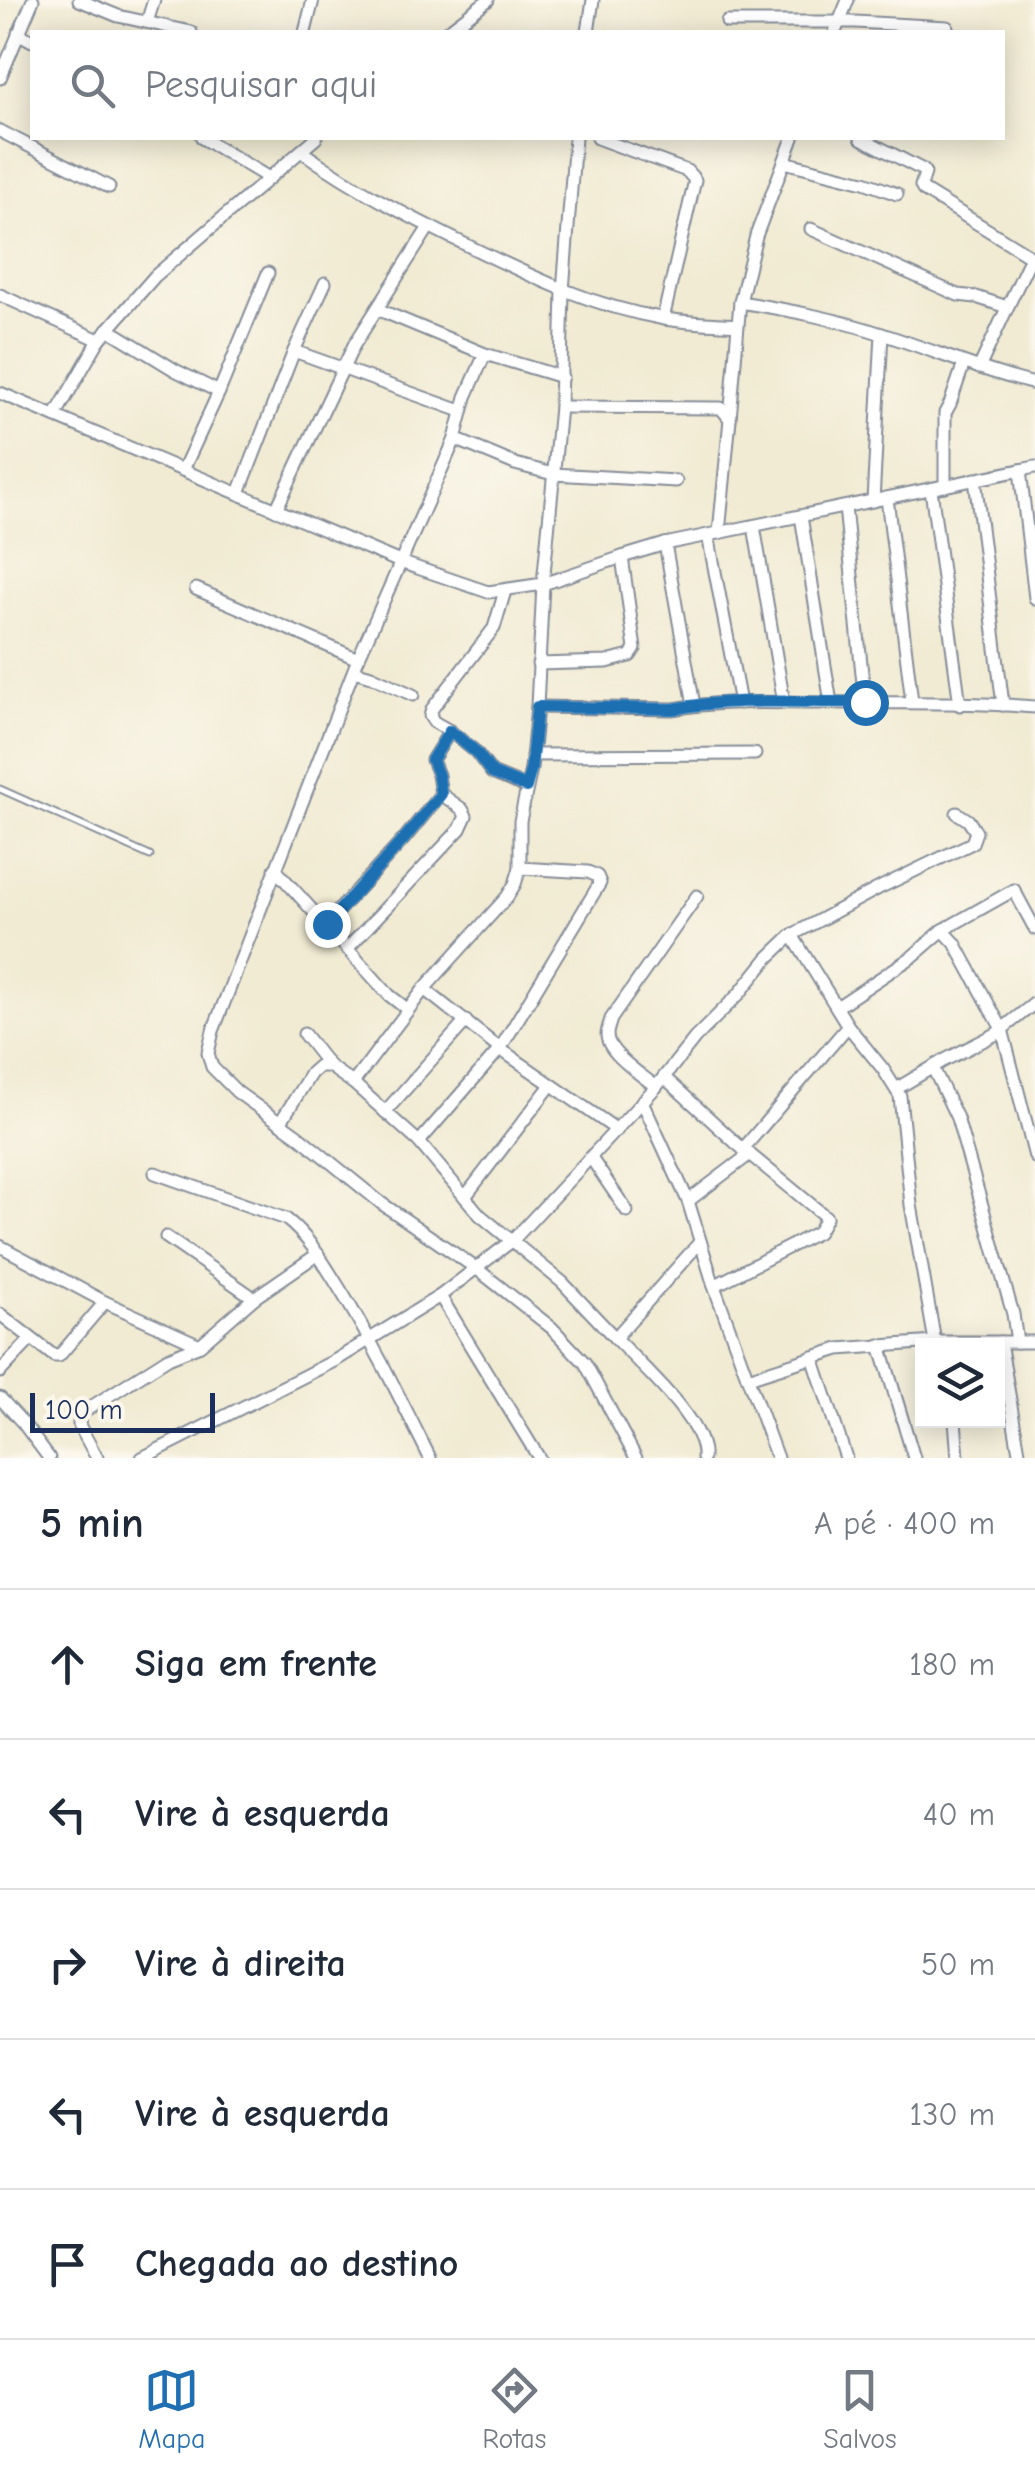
<!DOCTYPE html>
<html lang="pt">
<head>
<meta charset="utf-8">
<style>
	:root { --surface:#fff; --page:#f2f2f3; --text:#1f2937; --muted:#747a83; --line:#e0e1e3; --accent:#1f6fb2 }
	body { margin:0; font-family:"Comic Neue",sans-serif; background:var(--page); color:var(--text) }
	.controls { position:absolute; right:30px; bottom:30px; display:grid; overflow:hidden; border-radius:0px; box-shadow:0 5px 25px #0003 }
	.controls button { width:90px; height:90px; display:grid; place-items:center; padding:0; border:0; border-bottom:2px solid var(--line); background:var(--surface); color:var(--text); font:50px sans-serif }
	.scale { position:absolute; left:30px; bottom:25px; width:185px; box-sizing:border-box; padding-left:10px; border:5px solid #1b2f5e; border-top:0; font-size:28px; line-height:35px; white-space:nowrap; color:#1b2f5e; -webkit-text-stroke:8px #fbf7ec; paint-order:stroke }
	.stop { position:absolute; width:30px; height:30px; margin:-22px; border:8px solid #1f6fb2; border-radius:50%; background:#fff }
	.stop.end { background:#1f6fb2; border-color:#fff; box-shadow:0 2px 10px #0008 }
	.list { margin:0; padding:0; list-style:none }
	h2 { display:flex; justify-content:space-between; align-items:center; height:130px; margin:0; padding:0 40px; font-size:42px }
	h2 small { font-size:32px; font-weight:400; color:var(--muted) }
	.list li { display:grid; grid-template-columns:65px 1fr auto; gap:30px; align-items:center; box-sizing:border-box; height:150px; padding:0 40px; border-top:2px solid var(--line) }
	.list b { display:block; font-size:38px; white-space:nowrap }
	.list em { font-size:32px; font-style:normal; color:var(--muted) }
	.icon { flex:none; width:55px; height:55px; fill:none; stroke:currentColor; stroke-width:2; stroke-linecap:round; stroke-linejoin:round }
	.map { position:relative; flex:none; width:1035px; height:1458px; overflow:hidden }
	.search { position:absolute; background:var(--surface); box-shadow:0 5px 25px #0003; left:30px; right:30px; top:30px; height:110px; display:flex; align-items:center; gap:25px; box-sizing:border-box; padding:0 35px; border-radius:0px; color:var(--muted); font-size:38px }
	.sheet { height:880px; background:var(--surface) }
	nav { display:flex; justify-content:space-around; align-items:center; box-sizing:border-box; height:140px; border-top:2px solid var(--line); background:var(--surface); font-size:28px; color:var(--muted) }
	nav a { display:grid; justify-items:center; gap:5px }
	nav .on { color:var(--accent) }
	.map>svg:first-child { display:block }
	.lines { fill:none; stroke-linecap:round; stroke-linejoin:round }
	.lane-casing { stroke:#868d98; stroke-width:9 }
	.street-casing { stroke:#868d98; stroke-width:15 }
	.lane { stroke:#fff; stroke-width:5 }
	.street { stroke:#fff; stroke-width:11 }
	.route { stroke:#1f6fb2; stroke-width:12 }
</style>
</head>
<body>
<div class="map">
<svg width="1035" height="1458" viewBox="0 0 1035 1458">
	<rect width="100%" height="100%" fill="#fbf7ec"/>
	<filter id="ink" filterUnits="userSpaceOnUse"><feTurbulence type="fractalNoise" baseFrequency=".01" numOctaves="2"/><feDisplacementMap in="SourceGraphic" scale="20" xChannelSelector="R" yChannelSelector="G"/><feConvolveMatrix kernelMatrix="1 2 1 2 8 2 1 2 1" color-interpolation-filters="sRGB"/></filter>
	<filter id="wash" filterUnits="userSpaceOnUse"><feTurbulence type="fractalNoise" baseFrequency=".0048" numOctaves="4" result="noise"/><feDisplacementMap in="SourceGraphic" scale="40" xChannelSelector="R" yChannelSelector="G"/><feGaussianBlur stdDeviation="2.25" result="paint"/><feColorMatrix in="noise" values="0 0 0 0 0 0 0 0 0 0 0 0 0 0 0 0 0 1.4 0 .05"/><feComposite in="paint" operator="in"/></filter>
	<g filter="url(#wash)">
		<rect width="100%" height="100%" fill="#f1ebd3"/>
	</g>
	<g filter="url(#ink)">
		<g class="lines">
			<defs>
				<path id="lane" d="M0,789L150,856"/>
				<g id="street">
					<path d="M79,0L118,16L191,32"/>
					<path d="M147,22L154,0"/>
					<path d="M727,22H855L947,27"/>
					<path d="M305,32L313,0"/>
					<path d="M446,32L488,0"/>
					<path d="M588,32L593,0"/>
					<path d="M835,32L848,0"/>
					<path d="M18,33L32,41"/>
					<path d="M0,78L33,0"/>
					<path d="M0,131L109,187"/>
					<path d="M202,138L269,178"/>
					<path d="M597,138L687,171L695,180L663,319"/>
					<path d="M861,138L923,170L925,173L921,186L923,190L1035,259"/>
					<path d="M301,151C359,192 417,221 481,252C541,281 594,306 660,318C685,323 711,323 736,325"/>
					<path d="M784,162L864,182L897,194"/>
					<path d="M811,229L958,295L976,297L1007,307"/>
					<path d="M0,295L99,340L155,276L316,138"/>
					<path d="M740,302C789,310 838,319 885,335C935,351 984,372 1035,384"/>
					<path d="M377,309L485,354L562,377"/>
					<path d="M108,329L175,370L219,392"/>
					<path d="M294,351L461,411"/>
					<path d="M485,354L466,397L455,439L515,464L553,474L676,481"/>
					<path d="M979,368L1031,257"/>
					<path d="M0,393L400,562L488,592L543,584L622,557L665,544L1035,467"/>
					<path d="M560,407L721,408L730,419L719,533"/>
					<path d="M55,416L99,340"/>
					<path d="M730,419L740,302L756,236L793,138"/>
					<path d="M455,439L358,659L213,1031L208,1053L212,1067L237,1092L297,1135L381,1203L477,1269L552,1328L585,1363L636,1458"/>
					<path d="M183,470L219,392L268,273"/>
					<path d="M1020,470L1035,598"/>
					<path d="M975,479L1003,705"/>
					<path d="M945,486V413L950,404L964,363"/>
					<path d="M931,489L960,705"/>
					<path d="M239,493L294,351L325,283"/>
					<path d="M887,498L912,702"/>
					<path d="M873,501L882,334"/>
					<path d="M845,507L865,703"/>
					<path d="M276,510L354,345L429,227"/>
					<path d="M801,516L831,703"/>
					<path d="M754,526L784,703"/>
					<path d="M708,535L740,703"/>
					<path d="M665,544L694,705"/>
					<path d="M196,589L358,659"/>
					<path d="M538,664L607,662L630,656L635,649L622,557"/>
					<path d="M354,671L371,676L413,695"/>
					<path d="M537,707L673,709C721,700 771,703 819,703C891,703 963,701 1035,707"/>
					<path d="M450,731L434,722L430,716L432,709L494,628L505,591"/>
					<path d="M532,755L755,754"/>
					<path d="M275,869L389,995L408,1010"/>
					<path d="M327,923L404,839L441,794L438,775L432,760L450,731L476,752L492,773L526,787"/>
					<path d="M943,930L1014,890L1035,929"/>
					<path d="M792,935L848,1026L883,1069L900,1096L911,1205L935,1342"/>
					<path d="M348,948L460,829L466,816L462,809L441,794"/>
					<path d="M424,989L500,1049L617,1130"/>
					<path d="M837,1007L912,957L943,930L955,943L1002,1029L1035,1157"/>
					<path d="M304,1034L329,1066"/>
					<path d="M933,1068L957,1118L1013,1314L1017,1342"/>
					<path d="M664,1077L736,1143L826,1217L818,1232L714,1286"/>
					<path d="M353,1083L424,989L507,897L515,884L520,868V821L531,769L537,707L543,584L560,407L563,291L575,138"/>
					<path d="M656,1087C642,1075 607,1053 607,1035C607,1030 610,1023 611,1019L697,896"/>
					<path d="M896,1089L943,1061L996,1034L1035,1003"/>
					<path d="M642,1101L688,1201L714,1286L777,1458"/>
					<path d="M385,1112L466,1021"/>
					<path d="M280,1123L311,1073L319,1066H329L353,1083L419,1142L480,1215L562,1282L615,1338L700,1242"/>
					<path d="M419,1142L500,1049L600,883L597,876L588,872L520,868"/>
					<path d="M743,1149L848,1026"/>
					<path d="M591,1158L627,1211"/>
					<path d="M155,1173L286,1219C309,1237 323,1262 338,1286C373,1342 401,1400 430,1458"/>
					<path d="M465,1197L551,1085"/>
					<path d="M688,1201L750,1154"/>
					<path d="M166,1237L254,1298"/>
					<path d="M0,1246L105,1302L200,1345"/>
					<path d="M440,1296L539,1458"/>
					<path d="M0,1314L54,1356H59L105,1302"/>
					<path d="M615,1338C639,1364 707,1423 703,1458"/>
					<path d="M1000,1342L1020,1458"/>
					<path d="M880,1345L914,1458"/>
					<path d="M813,1357L846,1458"/>
					<path d="M0,1372L31,1339"/>
					<path d="M748,1378L839,1349L935,1342H1035"/>
					<path d="M0,1398L23,1423L49,1458"/>
					<path d="M955,1420L958,1458"/>
					<path d="M97,1458L79,1425L80,1414L168,1358L200,1345L254,1298L318,1254"/>
					<path d="M142,1458L336,1360L440,1296L513,1240L656,1087L695,1038L739,994L768,958L792,935L881,887L972,843L976,832L968,820L957,813"/>
				</g>
			</defs>
			<!-- lane casing -->
			<use href="#lane" class="lane-casing"/>
			<!-- street casing -->
			<use href="#street" class="street-casing"/>
			<!-- lane -->
			<use href="#lane" class="lane"/>
			<!-- street -->
			<use href="#street" class="street"/>
		</g>
	</g>
	<g class="lines" filter="url(#ink)">
		<!-- route -->
		<path class="route" d="M327,924L404,839L441,794L438,775L432,760L450,731L476,752L492,773L526,787L531,769L537,707L673,709C735,697 802,703 865,702"/>
	</g>
</svg>
<div class="controls">
<button><svg class="icon" aria-label="layers" viewBox="0 0 24 24"><path d="M12 4l9 5-9 5-9-5zM3 14l9 5 9-5"/></svg></button>
</div>
<div class="scale">100 m</div>
<div class="stop" style="left:865px;top:702px"></div>
<div class="stop end" style="left:327px;top:924px"></div>
<div class="search"><svg class="icon" aria-label="search" viewBox="0 0 24 24"><circle cx="10" cy="10" r="6"/><path d="M15 15l6 6"/></svg>Pesquisar aqui</div>
</div>
<section class="sheet">
<h2>5 min<small>A pé · 400 m</small></h2>
<ul class="list">
<li><svg class="icon" aria-label="ahead" viewBox="0 0 24 24"><path d="M12 20V5M6 11l6-6 6 6"/></svg><div><b>Siga em frente</b></div><em>180 m</em></li>
<li><svg class="icon" aria-label="left" viewBox="0 0 24 24"><path d="M17 20v-9H6M10 6l-5 5 5 5"/></svg><div><b>Vire à esquerda</b></div><em>40 m</em></li>
<li><svg class="icon" aria-label="right" viewBox="0 0 24 24"><path d="M7 20v-9h11M14 6l5 5-5 5"/></svg><div><b>Vire à direita</b></div><em>50 m</em></li>
<li><svg class="icon" aria-label="left" viewBox="0 0 24 24"><path d="M17 20v-9H6M10 6l-5 5 5 5"/></svg><div><b>Vire à esquerda</b></div><em>130 m</em></li>
<li><svg class="icon" aria-label="arrive" viewBox="0 0 24 24"><path d="M6 21V4h12l-3 4 3 4H6"/></svg><div><b>Chegada ao destino</b></div></li>
</ul>
</section>
<nav>
<a class="on"><svg class="icon" aria-label="map" viewBox="0 0 24 24"><path d="M3 6l6-2 6 2 6-2v14l-6 2-6-2-6 2zM9 4v14M15 6v14"/></svg>Mapa</a>
<a><svg class="icon" aria-label="directions" viewBox="0 0 24 24"><path d="M12 3l9 9-9 9-9-9zM9 14v-3h6M13 9l2 2-2 2"/></svg>Rotas</a>
<a><svg class="icon" aria-label="saved" viewBox="0 0 24 24"><path d="M7 4h10v16l-5-4-5 4z"/></svg>Salvos</a>
</nav>
</body>
</html>
